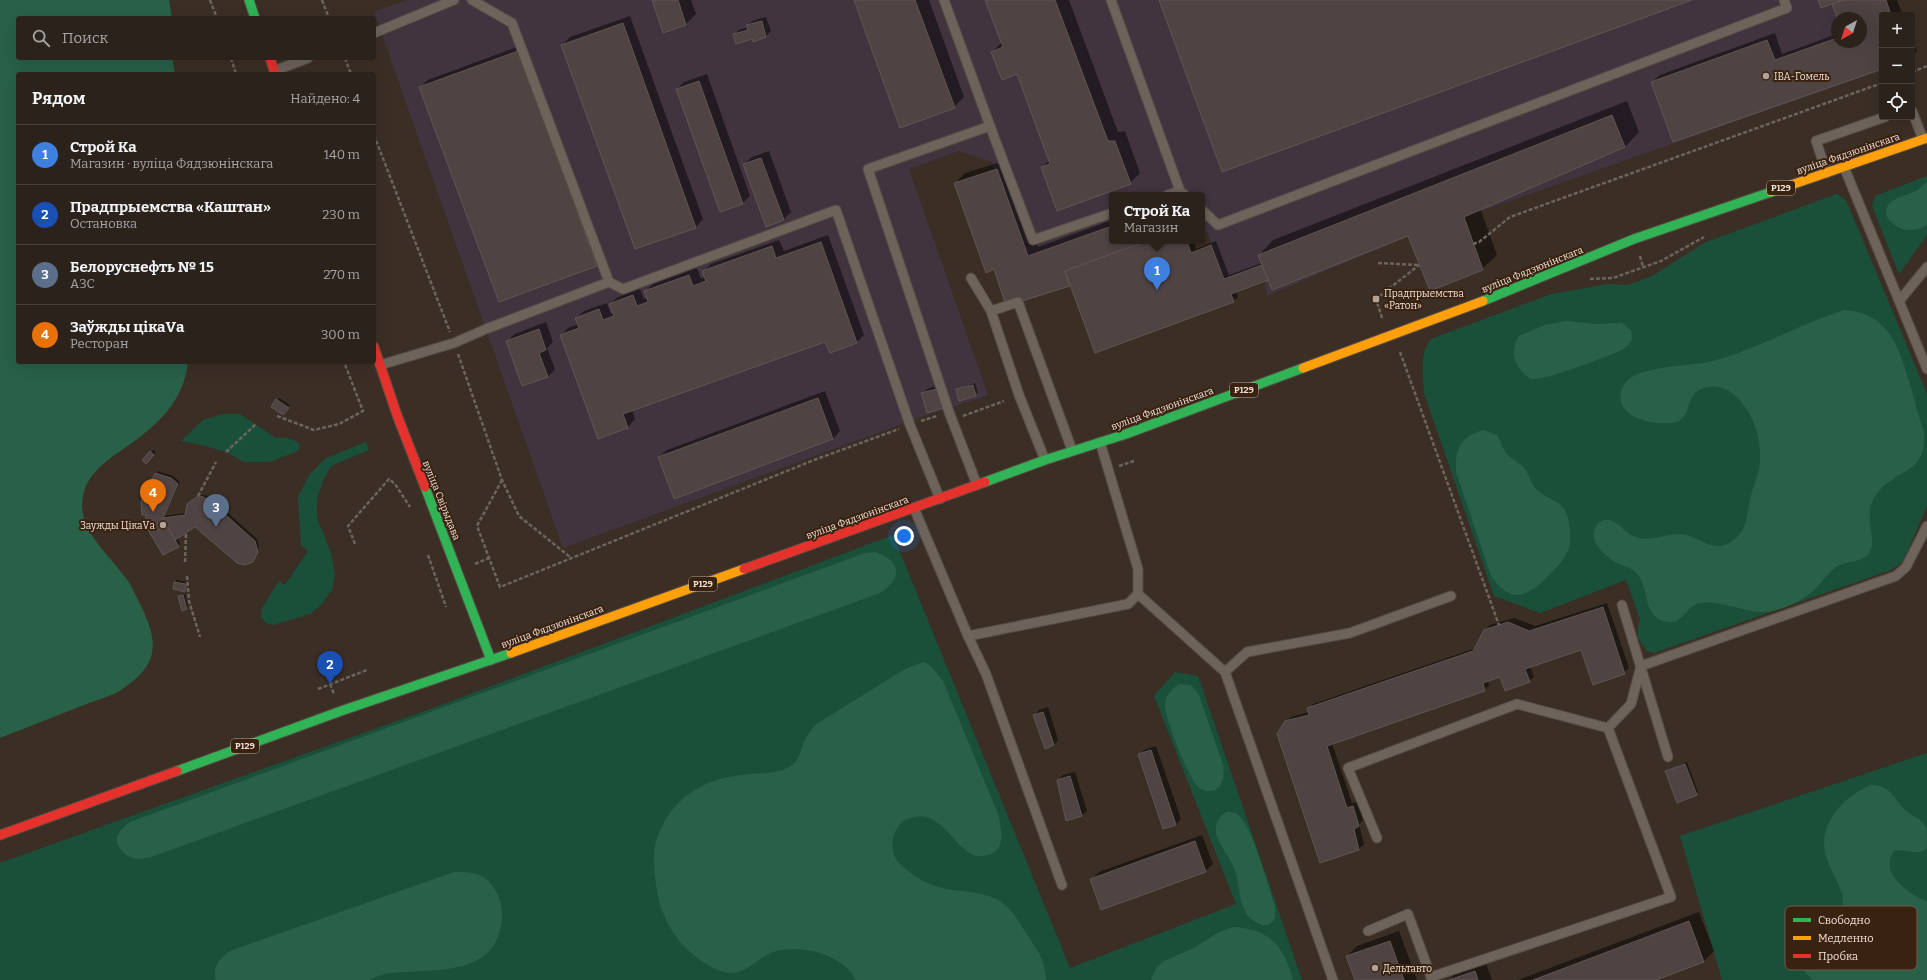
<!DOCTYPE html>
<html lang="ru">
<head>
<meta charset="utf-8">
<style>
	:root { --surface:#2c221c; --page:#382f29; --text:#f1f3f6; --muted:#a6a4a3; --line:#483f3b; --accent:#b1a298 }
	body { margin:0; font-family:Bitter,serif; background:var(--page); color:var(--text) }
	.controls { position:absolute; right:12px; top:12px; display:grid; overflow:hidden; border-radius:4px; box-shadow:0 4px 16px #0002 }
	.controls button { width:36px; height:36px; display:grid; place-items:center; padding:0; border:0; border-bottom:1px solid var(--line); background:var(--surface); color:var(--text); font:20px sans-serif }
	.compass { position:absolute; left:1831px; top:12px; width:36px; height:36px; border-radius:50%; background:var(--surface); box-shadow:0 4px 16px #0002; rotate:219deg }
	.you { position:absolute; left:904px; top:536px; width:14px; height:14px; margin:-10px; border:3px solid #fff; border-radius:50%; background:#1a73e8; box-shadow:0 0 0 6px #1a73e833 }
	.badge { display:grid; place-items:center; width:26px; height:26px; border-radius:50%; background:var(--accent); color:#fff; font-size:13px; font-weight:700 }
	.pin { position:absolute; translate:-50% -33px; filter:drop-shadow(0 1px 2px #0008) }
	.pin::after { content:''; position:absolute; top:21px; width:14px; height:12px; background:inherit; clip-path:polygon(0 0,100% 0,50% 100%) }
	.popup { position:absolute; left:1109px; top:192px; width:96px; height:52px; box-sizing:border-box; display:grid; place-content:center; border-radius:4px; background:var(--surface); filter:drop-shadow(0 1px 3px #0005); font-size:13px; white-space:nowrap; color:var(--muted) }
	.popup b { font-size:15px; color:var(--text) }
	.popup::after { content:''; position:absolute; left:50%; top:100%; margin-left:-8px; border:8px solid transparent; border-top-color:var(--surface) }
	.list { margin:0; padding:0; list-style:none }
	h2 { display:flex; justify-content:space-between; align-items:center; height:52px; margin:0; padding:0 16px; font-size:17px }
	h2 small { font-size:13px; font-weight:400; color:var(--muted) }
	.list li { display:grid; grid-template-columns:26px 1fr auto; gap:12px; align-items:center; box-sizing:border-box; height:60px; padding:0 16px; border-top:1px solid var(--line) }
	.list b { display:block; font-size:15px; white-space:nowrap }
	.list p { margin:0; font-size:13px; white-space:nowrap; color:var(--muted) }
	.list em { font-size:13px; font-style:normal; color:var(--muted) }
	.icon { flex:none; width:22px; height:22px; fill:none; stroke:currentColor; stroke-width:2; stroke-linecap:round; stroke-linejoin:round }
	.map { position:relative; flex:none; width:1927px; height:980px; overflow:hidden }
	.search { position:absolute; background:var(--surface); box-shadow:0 4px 16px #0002; left:16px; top:16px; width:360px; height:44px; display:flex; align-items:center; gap:10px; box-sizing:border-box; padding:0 14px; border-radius:4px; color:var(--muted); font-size:15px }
	.panel { position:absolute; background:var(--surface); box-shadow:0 4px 16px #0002; left:16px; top:72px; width:360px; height:292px; border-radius:4px }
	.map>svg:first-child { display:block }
	.industrial { fill:#42343f; fill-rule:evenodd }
	.green { fill:#1a503a }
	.forest { fill:#286148 }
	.shadow { fill:#0007 }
	.building { fill:#504443; stroke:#615554 }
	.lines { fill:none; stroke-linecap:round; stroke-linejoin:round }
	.lane-casing { stroke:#574b43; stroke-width:11 }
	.fast-casing { stroke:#574b43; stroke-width:11 }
	.slow-casing { stroke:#574b43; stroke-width:11 }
	.jam-casing { stroke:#574b43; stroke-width:11 }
	.path { stroke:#6e645d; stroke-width:2.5; stroke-dasharray:4 2; stroke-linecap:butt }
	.lane { stroke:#6d635b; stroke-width:9 }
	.fast { stroke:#30b455; stroke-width:9 }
	.slow { stroke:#ff9f0a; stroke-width:9 }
	.jam { stroke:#e5322d; stroke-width:9 }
	.poi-dot { fill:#b1a298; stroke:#3a2211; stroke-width:1.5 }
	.labels { text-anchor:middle; stroke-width:4; stroke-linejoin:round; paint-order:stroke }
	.shield { fill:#3a2211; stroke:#baa89b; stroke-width:1 }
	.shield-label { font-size:9px; font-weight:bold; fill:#f1e1d6 }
	.poi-label { font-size:10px; fill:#f1e1d6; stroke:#3a2211; text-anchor:start }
	.street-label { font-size:10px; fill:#f1e1d6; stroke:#3a2211 }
	.key { fill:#3a2211; stroke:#715b4c; stroke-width:1 }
	.key-label { font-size:11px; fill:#f1e1d6 }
</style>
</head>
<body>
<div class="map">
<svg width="1927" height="980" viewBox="0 0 1927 980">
	<rect width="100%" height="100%" fill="#3b2e25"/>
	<!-- industrial -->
	<path class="industrial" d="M407,0H1886L1892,15H1882V70L1464,217L1483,270L1430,291L1408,236L1267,296L1262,265L1224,279L1207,232L1202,230V195H1112V226L1028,256L992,162L959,151L909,169L988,395L910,421L563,548L374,12ZM1837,18H1861V42H1837Z"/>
	<!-- green -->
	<g class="green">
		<path d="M1927,176V235L1899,274L1872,206L1875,196Z"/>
		<path d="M1837,194L1846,200L1927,394V506L1905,557L1901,563L1891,570L1654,653L1647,651L1638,638V628L1640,619L1626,580L1540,613L1494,596L1424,393C1423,376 1419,353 1431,339L1551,294L1608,284L1628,285L1652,276L1706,242Z"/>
		<path d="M223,414H240L276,438C287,437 292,438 300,444L298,451L270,462H244L226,452L202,445L181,441L203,420Z"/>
		<path d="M366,442L369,450L331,466L324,479L317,498V518L331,553L335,574L332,590L322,604L310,614L273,625L266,623L261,617L262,608L279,581L285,585L308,551L301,545L298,497L309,475L326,458Z"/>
		<path d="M893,535L1070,968L1236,904L1154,696L1175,672L1198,676L1302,980H0V863L433,708Z"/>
		<path d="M1927,753V980H1722L1680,836Z"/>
	</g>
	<!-- forest -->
	<g class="forest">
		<path d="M0,0H169L172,18H18V58H172L175,74H18V362H188C184,400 159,424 129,445C112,457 90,470 84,492C74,527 106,551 125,577C132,585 136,597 141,606C160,645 158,665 121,690C110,697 96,700 84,705C56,716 28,727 0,738Z"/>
		<path d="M1927,182V225C1912,234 1895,231 1886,215C1885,198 1902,198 1914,192C1919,190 1923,185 1927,182Z"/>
		<path d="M1845,310C1892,313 1901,354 1912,391C1915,405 1920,419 1924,433C1927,476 1896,467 1876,495C1859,517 1883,544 1865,557C1856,563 1845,561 1836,567C1828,573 1822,582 1815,589C1801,602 1780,612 1760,612C1742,611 1716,599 1700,603C1684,606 1682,631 1659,619C1642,609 1650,585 1635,572C1630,567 1625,567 1619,564C1610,560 1597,549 1594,539C1593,533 1594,526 1600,522C1613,513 1625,534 1636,537C1650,542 1665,534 1679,534C1701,535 1713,557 1735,539C1748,529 1746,515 1750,500C1756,476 1763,469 1759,442C1756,416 1731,374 1699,390C1685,397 1692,418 1676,422C1655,427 1609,417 1623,386C1632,367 1684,366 1703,363C1750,354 1798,324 1845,310Z"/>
		<path d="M1566,321L1596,324L1622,323L1631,330L1632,340C1629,344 1627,347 1623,349C1613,355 1543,381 1533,379C1525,377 1519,369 1516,362C1512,354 1514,344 1519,336L1545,325Z"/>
		<path d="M1483,430L1497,435C1501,442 1503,451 1509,456C1514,461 1521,463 1525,469C1530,476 1531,485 1537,490C1547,499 1563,501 1567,515C1570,525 1572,538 1569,548C1565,559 1557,567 1549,575C1528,597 1511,605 1491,576L1456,472C1455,449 1460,437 1483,430Z"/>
		<path d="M875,552C901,560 903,579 880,593L154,856C147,858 140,860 133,858C124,856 115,845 117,837C119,830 125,826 130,822L865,553Z"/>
		<path d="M923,662L931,666L943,681L998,814C1001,828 1007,850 988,855C983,856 977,857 973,855C952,845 939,808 911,818C907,819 904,820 901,823C894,831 891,840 893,851C894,859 901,865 907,870C920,881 936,888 953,890C970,892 986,893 1000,901C1013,910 1020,924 1028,936C1039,953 1045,960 1046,980H856C843,954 800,943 773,952C759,957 749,971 734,973C722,973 712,968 703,962C665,936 655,902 654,858C653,843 661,826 670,813C690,786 717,777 750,774C764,773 776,774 789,767C800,762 800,749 805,740C808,733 813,728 818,723L905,669Z"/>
		<path d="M1179,684L1191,685L1199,695L1223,765C1224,771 1224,778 1221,784C1216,793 1204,793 1198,787C1188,777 1164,717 1165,704C1166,694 1172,689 1179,684Z"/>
		<path d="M1871,785C1890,785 1893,797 1904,809C1911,816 1921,818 1926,827C1927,832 1927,842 1927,848C1919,857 1905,848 1894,851C1878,872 1909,895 1927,901V980H1813C1800,968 1794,959 1798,942C1812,928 1825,939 1837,921C1861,885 1804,863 1832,817C1841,802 1855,792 1871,785Z"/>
		<path d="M1226,812C1232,812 1236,812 1240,817C1253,830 1268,886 1275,906V918C1272,924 1267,927 1260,924C1236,915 1242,888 1234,868C1229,856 1219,846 1216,833C1215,823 1219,817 1226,812Z"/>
		<path d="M454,872C470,872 482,872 492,885C501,897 504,911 501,925C493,977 431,969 392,973C384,973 376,977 369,980H216C212,967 220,958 230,951Z"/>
		<path d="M1233,927C1270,929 1284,946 1293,980H1151L1156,968L1164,961L1194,948L1219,932Z"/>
	</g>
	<!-- shadow -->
	<g class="shadow">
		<path d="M653,0H691L696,14L686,24Z"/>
		<path d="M855,0H929L964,97L954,107Z"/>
		<path d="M986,0H1069L1118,132L1125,131L1140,173L1130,183L1042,167L1050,160L1018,73L992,52L1002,42Z"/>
		<path d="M1819,0H1897L1903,15H1882V68L1652,82L1660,75L1775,33L1782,54L1837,34V42H1861V18H1838L1833,4L1836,1Z"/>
		<path d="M630,16L703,219L696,227L636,248L562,45L570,37Z"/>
		<path d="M766,17L771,31L766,36L753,38L734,35L739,30L748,27L747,25L752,21Z"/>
		<path d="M1912,39L1917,51L1912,57Z"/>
		<path d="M525,44L604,258L597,265L420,87L428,80Z"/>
		<path d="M707,74L750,196L743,203L677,89L684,82Z"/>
		<path d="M1627,101L1639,132L1625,147L1480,208L1497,255L1482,269L1409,235L1268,279L1236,291L1238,297L1233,301L1071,285L1007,305L994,268L955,183L965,173L1007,160L1038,247L1112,220V241H1194L1196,249L1216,241L1229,275L1262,263L1259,255L1273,240Z"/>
		<path d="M769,151L791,212L784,219L767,226L744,164L752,157Z"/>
		<path d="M828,235L864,335L857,342L830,352L826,340L632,410L635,419L628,427L561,335L568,328L578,324L576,318L584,311L607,303L611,314L613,312L610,304L618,297L640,289L644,299L648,298L645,291L653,284L697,268L701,279L705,277L703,272L711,264L779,240L784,251Z"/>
		<path d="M546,322L553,342L547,348L555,369L548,377L507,341L515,334Z"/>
		<path d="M975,383L978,393L960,399L957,390Z"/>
		<path d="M941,384L947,402L922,394L927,389Z"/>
		<path d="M825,391L840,431L833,439L659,457L667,450Z"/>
		<path d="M279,398L290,405L285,411L273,406Z"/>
		<path d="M153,450L156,452L146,462L144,460Z"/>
		<path d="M158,471L173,476L180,482L164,516L186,513L187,507L194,497L201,495L209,496L257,539L259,548L252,561L195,526L177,537L180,544L178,546L147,514L142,503Z"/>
		<path d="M177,580L187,582L184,590L175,582Z"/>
		<path d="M185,594L188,606L186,609L179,597Z"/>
		<path d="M1607,603L1629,668L1624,673L1582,649L1530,666L1534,677L1529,681L1501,676L1488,680L1489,685L1485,690L1332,743L1352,803L1358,802L1363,820L1359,825L1364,844L1359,849L1321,862L1286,722L1291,717L1309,712L1308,709L1313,704L1476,648L1485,630L1490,625L1514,618L1535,626Z"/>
		<path d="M1048,707L1058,740L1054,745L1035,715L1039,710Z"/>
		<path d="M1156,746L1181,819L1176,824L1164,828L1139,755L1144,750Z"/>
		<path d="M1687,762L1698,792L1696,794L1666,771Z"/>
		<path d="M1075,772L1087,811L1082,815L1067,820L1058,780L1063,775Z"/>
		<path d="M1202,835L1213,864L1205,871L1092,879L1099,872Z"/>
		<path d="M1699,912L1714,951L1704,961L1653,980H1518Z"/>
		<path d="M1399,931L1417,980H1356L1347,956L1357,946Z"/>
		<path d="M1485,961L1492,980H1449L1458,971Z"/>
	</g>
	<!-- building -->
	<g class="building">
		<path d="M652,0H678L686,25L663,33Z"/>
		<path d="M854,0H915L955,108L900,128Z"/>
		<path d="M985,0H1055L1108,141H1115L1131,184L1057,211L1041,167L1050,164L1017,74L1002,80L991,52L1003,47Z"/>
		<path d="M1159,0H1692L1222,172Z"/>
		<path d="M1818,0H1843L1821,8Z"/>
		<path d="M1844,0H1886L1891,15H1882V69L1673,142L1651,82L1767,40L1775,60L1837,38V42H1861V18H1837L1832,4Z"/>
		<path d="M762,21L766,37L753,42L752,39L736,44L733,34L748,30L746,25Z"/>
		<path d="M623,23L696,228L635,249L561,45Z"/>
		<path d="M518,51L597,266L499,302L419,87Z"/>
		<path d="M699,81L743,204L720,212L676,89Z"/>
		<path d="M1612,115L1625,147L1464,217L1483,270L1430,291L1408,236L1272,290L1258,255Z"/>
		<path d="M761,158L784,220L766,227L743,164Z"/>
		<path d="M997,169L1028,256L1112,226V241H1147L1065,271L1070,286L1006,306L994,269L986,273L954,183Z"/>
		<path d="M1147,241H1187L1191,253L1211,245L1224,279L1262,265L1268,280L1231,294L1234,302L1095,353L1065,271Z"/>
		<path d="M821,242L857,343L830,353L825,342L623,414L628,428L598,439L560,335L579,328L575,318L599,309L603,320L614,316L609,304L633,295L637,306L648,302L644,291L689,275L693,286L706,281L702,271L772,246L776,258Z"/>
		<path d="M539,329L546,350L539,353L548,377L522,386L506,341Z"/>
		<path d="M973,385L976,396L959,401L956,389Z"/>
		<path d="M937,389L943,408L927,413L921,393Z"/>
		<path d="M818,398L833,439L674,499L658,457Z"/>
		<path d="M276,399L289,408L283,415L271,407Z"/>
		<path d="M150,451L154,455L146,464L142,460Z"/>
		<path d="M155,473L171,478L178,484L163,518L179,547L163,555L145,525L146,515H142L141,502Z"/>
		<path d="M196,497L201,496L209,500L255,541L258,552L253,562L245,565L237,563L195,527L175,540L163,518L185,515L187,504Z"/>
		<path d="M174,582L186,584L185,592L173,589Z"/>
		<path d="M183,595L187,609L182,611L178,596Z"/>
		<path d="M1603,607L1625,674L1593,685L1581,650L1525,669L1530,682L1505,691L1500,677L1483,683L1485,691L1327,746L1347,808L1353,806L1359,826L1354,829L1359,850L1320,863L1277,734L1285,721L1309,715L1307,708L1473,651L1484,630L1508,622L1529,631Z"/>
		<path d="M1043,712L1054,745L1045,749L1033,715Z"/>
		<path d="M1151,750L1176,825L1163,829L1138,754Z"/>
		<path d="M1685,764L1697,795L1677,803L1665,771Z"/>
		<path d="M1070,776L1082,816L1066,821L1057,780Z"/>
		<path d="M1195,841L1206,872L1101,910L1090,879Z"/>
		<path d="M1689,921L1704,962L1656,980H1533Z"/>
		<path d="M1390,941L1404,980H1355L1346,956Z"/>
		<path d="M1475,971L1478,980H1449Z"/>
	</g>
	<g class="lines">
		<defs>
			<g id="lane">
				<path d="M472,0L512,23L609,282"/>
				<path d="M944,0L990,126"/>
				<path d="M1111,0L1180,191L1185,195"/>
				<path d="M374,33L454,0"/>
				<path d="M274,71L308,58"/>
				<path d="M1912,111L1923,139"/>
				<path d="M1844,167L1927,369"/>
				<path d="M1827,173L1816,141L1885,117"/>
				<path d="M1167,195L1180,191"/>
				<path d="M1202,210L1218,225L1787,8L1784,0"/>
				<path d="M971,278L991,311L1018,302L1072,450"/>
				<path d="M1900,300L1927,267"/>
				<path d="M991,311L1019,395L1045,460"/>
				<path d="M380,365L454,343L486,329L609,282L623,289L836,210L910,425L940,499"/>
				<path d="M977,485L949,412L868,169L990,126L1033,240L1112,213"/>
				<path d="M914,508L968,636L1128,604L1138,594V569L1100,442"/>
				<path d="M1138,594L1225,672L1333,980"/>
				<path d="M1622,605L1668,757"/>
				<path d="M968,636L986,674L1062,885"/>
				<path d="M1225,672L1247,652L1350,633L1451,596"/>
				<path d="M1377,838L1348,768L1517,704L1608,728L1631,704L1641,666L1896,576L1906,567L1927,526"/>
				<path d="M1368,931L1408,914L1431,977L1671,897L1608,728"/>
			</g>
			<g id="fast">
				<path d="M249,0L255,18"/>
				<path d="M1483,301L1634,239L1771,192"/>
				<path d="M985,482L1045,460L1126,434L1303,368"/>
				<path d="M425,487L491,660"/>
				<path d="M177,771L341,711L511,653"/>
			</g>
			<g id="slow">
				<path d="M1771,192L1927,138"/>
				<path d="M1303,368L1483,301"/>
				<path d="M511,653L744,569"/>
			</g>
			<g id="jam">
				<path d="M270,58L275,74"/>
				<path d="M374,347L397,415L425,487"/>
				<path d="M744,569L985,482"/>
				<path d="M0,835L177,771"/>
			</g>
		</defs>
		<!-- lane casing -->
		<use href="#lane" class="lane-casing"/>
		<!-- fast casing -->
		<use href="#fast" class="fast-casing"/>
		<!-- slow casing -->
		<use href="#slow" class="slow-casing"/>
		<!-- jam casing -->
		<use href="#jam" class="jam-casing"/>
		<!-- path -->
		<g class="path">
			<path d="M210,0L217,18"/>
			<path d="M322,0L329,18"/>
			<path d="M231,58L236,74"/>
			<path d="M345,58L351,74"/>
			<path d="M1912,72L1927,66"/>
			<path d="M374,135L450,332"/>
			<path d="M1473,244L1479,242L1510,217L1882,83"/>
			<path d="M1640,256L1643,267"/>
			<path d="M1378,263L1419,265"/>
			<path d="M1590,279L1613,278L1661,261L1704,237"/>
			<path d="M1382,318L1376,299L1419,265"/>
			<path d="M1400,352L1499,625"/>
			<path d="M458,354L502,480L519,516L570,557"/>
			<path d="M277,416L314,430L339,424L363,411L344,362"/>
			<path d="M963,416L1004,401"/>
			<path d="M921,421L937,416"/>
			<path d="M226,452L256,424"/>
			<path d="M1119,466L1134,461"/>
			<path d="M502,480L477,526L500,587L814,460L899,429"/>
			<path d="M198,496L216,462"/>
			<path d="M355,544L348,526L389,479L395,484L410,507"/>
			<path d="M428,555L446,607"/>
			<path d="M185,562L186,533"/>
			<path d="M475,564L489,558"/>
			<path d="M187,576L189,601L200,637"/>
			<path d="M330,684L334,694"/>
			<path d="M318,689L367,670"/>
		</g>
		<!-- lane -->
		<use href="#lane" class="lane"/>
		<!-- fast -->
		<use href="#fast" class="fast"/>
		<!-- slow -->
		<use href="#slow" class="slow"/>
		<!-- jam -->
		<use href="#jam" class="jam"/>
	</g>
	<!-- markers -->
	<g class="poi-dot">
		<circle cx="1766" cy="76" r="4"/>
		<rect x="1372" y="295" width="8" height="8" rx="2"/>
		<circle cx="163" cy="525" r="4"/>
		<circle cx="1375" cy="968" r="4"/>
	</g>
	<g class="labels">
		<!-- shield labels -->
		<g class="shield">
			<rect x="1767" y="181" width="28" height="14" rx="3"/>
			<rect x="1230" y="383" width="28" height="14" rx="3"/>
			<rect x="689" y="577" width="28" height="14" rx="3"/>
			<rect x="231" y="739" width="28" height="14" rx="3"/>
		</g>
		<g class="shield-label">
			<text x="1781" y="191">Р129</text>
			<text x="1244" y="393">Р129</text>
			<text x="703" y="587">Р129</text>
			<text x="245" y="749">Р129</text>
		</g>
		<!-- poi labels -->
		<g class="poi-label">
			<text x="1774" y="80">IBA-Гомель</text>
			<text x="1384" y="297">Прадпрыемства<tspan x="1384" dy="12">«Ратон»</tspan></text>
			<text x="155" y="529" text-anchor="end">Заужды ЦікаVа</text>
			<text x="1383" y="972">Дельтавто</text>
		</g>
		<!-- street labels -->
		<g class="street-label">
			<text transform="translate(1848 153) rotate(-19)" y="4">вуліца Фядзюнінскага</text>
			<text transform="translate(1532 269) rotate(-22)" y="4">вуліца Фядзюнінскага</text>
			<text transform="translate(1162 408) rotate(-20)" y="4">вуліца Фядзюнінскага</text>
			<text transform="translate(442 500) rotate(68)" y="4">вуліца Свірыдава</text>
			<text transform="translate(857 517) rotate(-20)" y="4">вуліца Фядзюнінскага</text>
			<text transform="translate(552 626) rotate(-20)" y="4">вуліца Фядзюнінскага</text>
		</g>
	</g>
	<!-- legend -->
	<rect x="1785" y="906" width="132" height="64" rx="6" class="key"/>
	<rect x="1793" y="918" width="18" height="4" fill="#30b455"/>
	<rect x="1793" y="936" width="18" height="4" fill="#ff9f0a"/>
	<rect x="1793" y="954" width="18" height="4" fill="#e5322d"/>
	<g class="key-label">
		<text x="1818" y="924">Свободно</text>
		<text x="1818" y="942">Медленно</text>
		<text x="1818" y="960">Пробка</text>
	</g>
</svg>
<div class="controls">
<button>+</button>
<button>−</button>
<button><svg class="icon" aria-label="locate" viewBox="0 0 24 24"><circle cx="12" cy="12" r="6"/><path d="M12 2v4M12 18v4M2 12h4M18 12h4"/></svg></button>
</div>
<svg class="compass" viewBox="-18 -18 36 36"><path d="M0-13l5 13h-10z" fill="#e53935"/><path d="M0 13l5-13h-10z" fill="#a6a4a3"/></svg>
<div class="you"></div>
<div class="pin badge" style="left:1157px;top:290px;background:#3f7fe0">1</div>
<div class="popup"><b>Строй Ка</b>Магазин</div>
<div class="pin badge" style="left:330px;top:684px;background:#1a4fb4">2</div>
<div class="pin badge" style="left:216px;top:527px;background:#5c6f8a">3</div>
<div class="pin badge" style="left:153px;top:512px;background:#e8710a">4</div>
<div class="search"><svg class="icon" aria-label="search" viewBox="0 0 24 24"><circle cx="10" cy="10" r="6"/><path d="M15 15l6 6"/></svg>Поиск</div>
<section class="panel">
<h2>Рядом<small>Найдено: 4</small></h2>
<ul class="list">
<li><span class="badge" style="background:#3f7fe0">1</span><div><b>Строй Ка</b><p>Магазин · вуліца Фядзюнінскага</p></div><em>140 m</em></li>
<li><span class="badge" style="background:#1a4fb4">2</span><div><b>Прадпрыемства «Каштан»</b><p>Остановка</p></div><em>230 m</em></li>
<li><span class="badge" style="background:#5c6f8a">3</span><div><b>Белоруснефть № 15</b><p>АЗС</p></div><em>270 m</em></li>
<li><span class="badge" style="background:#e8710a">4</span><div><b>Заўжды цікаVа</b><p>Ресторан</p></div><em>300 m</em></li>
</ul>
</section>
</div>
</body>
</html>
